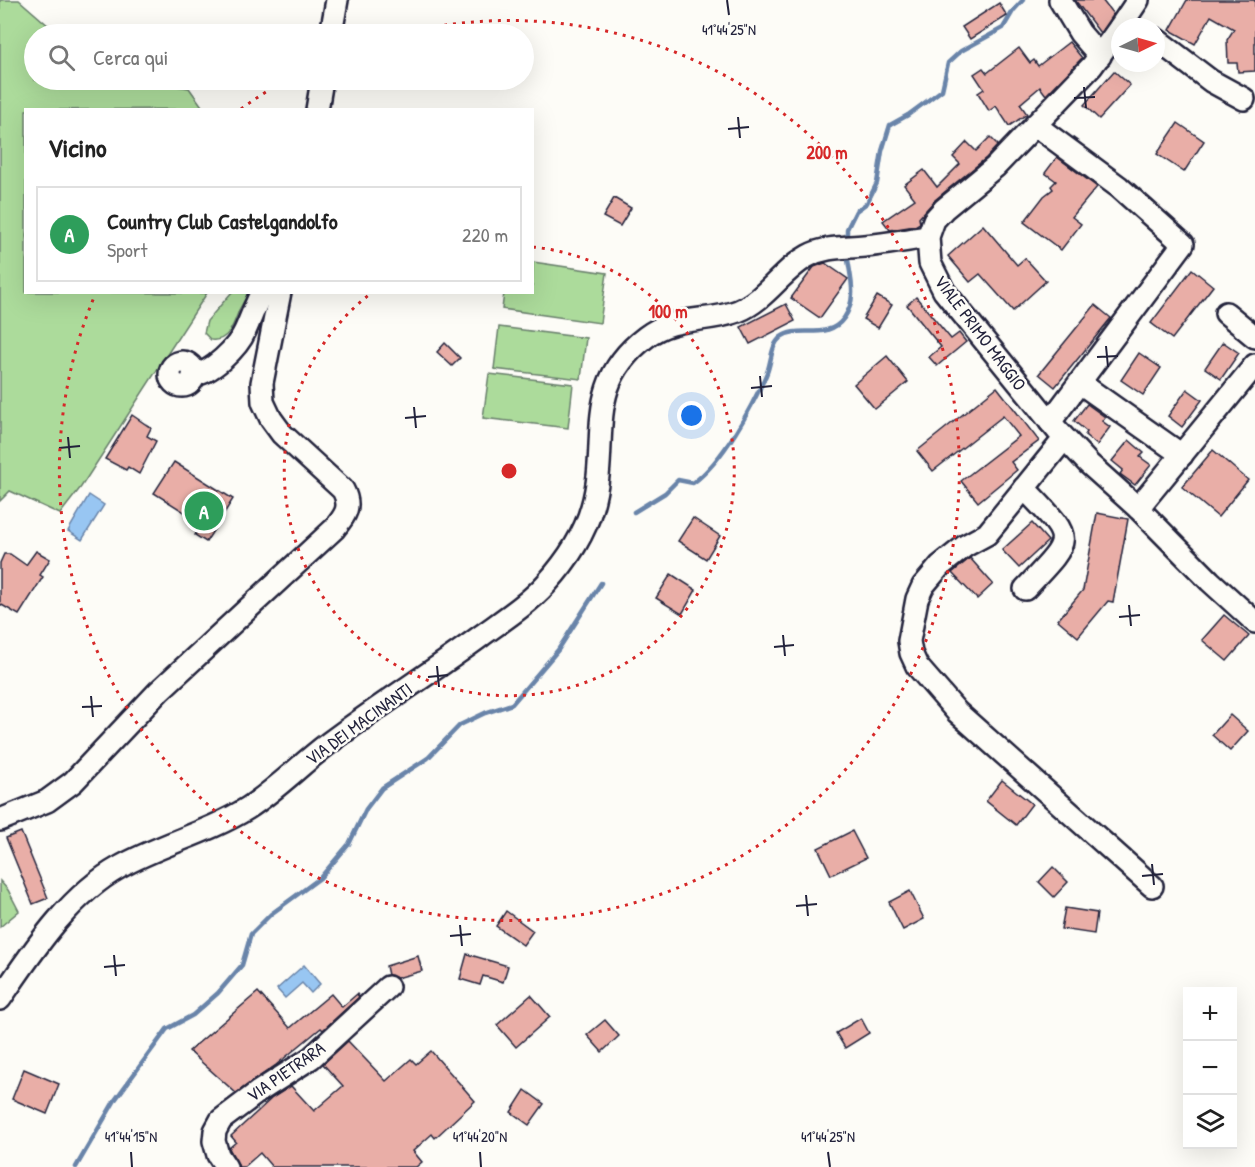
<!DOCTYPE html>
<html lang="it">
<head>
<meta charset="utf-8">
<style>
	:root { --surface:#fff; --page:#f6f6f6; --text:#222; --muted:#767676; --line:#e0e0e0; --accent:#b45309 }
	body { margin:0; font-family:"Patrick Hand",sans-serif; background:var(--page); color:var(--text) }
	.controls { position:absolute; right:18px; bottom:18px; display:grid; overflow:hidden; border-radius:0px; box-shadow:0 6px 24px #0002 }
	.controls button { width:54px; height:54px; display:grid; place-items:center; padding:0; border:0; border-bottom:2px solid var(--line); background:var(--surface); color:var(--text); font:30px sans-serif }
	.compass { position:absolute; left:1111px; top:18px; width:54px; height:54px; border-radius:50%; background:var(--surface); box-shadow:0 6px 24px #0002; rotate:85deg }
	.you { position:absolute; left:692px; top:416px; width:21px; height:21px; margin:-15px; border:4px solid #fff; border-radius:50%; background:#1a73e8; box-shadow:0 0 0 9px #1a73e833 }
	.badge { display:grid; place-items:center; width:39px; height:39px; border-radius:50%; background:var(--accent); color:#fff; font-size:20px; font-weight:700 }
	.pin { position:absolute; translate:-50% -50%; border:3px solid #fff; box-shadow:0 2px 6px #0006 }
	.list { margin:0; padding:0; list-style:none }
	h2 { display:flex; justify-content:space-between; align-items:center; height:78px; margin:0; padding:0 24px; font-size:26px }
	h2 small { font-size:20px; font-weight:400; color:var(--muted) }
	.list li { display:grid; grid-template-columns:39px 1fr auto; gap:18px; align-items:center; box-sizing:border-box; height:96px; margin:0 12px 12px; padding:0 12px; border:2px solid var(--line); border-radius:0px }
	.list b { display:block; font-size:22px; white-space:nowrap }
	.list p { margin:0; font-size:20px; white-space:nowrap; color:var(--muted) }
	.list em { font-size:20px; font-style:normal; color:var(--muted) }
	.icon { flex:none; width:33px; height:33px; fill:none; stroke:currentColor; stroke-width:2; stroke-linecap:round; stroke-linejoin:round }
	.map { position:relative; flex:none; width:1255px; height:1167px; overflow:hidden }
	.search { position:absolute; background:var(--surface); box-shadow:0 6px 24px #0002; left:24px; top:24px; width:510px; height:66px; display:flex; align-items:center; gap:15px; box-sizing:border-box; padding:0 21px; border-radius:33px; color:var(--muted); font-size:22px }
	.panel { position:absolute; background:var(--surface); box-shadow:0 6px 24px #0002; left:24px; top:108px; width:510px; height:186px; border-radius:0px }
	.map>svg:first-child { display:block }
	.green { fill:#acdb9b; stroke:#677e6b; stroke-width:1.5 }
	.water { fill:#98c6f2; stroke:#6984a9; stroke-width:1.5 }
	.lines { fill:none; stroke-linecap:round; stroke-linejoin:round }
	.stream { stroke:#6984a9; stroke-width:4.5 }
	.building { fill:#e9aea7; stroke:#22223b; stroke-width:1.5 }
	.minor-casing { stroke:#22223b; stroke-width:26 }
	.minor { stroke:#fdfcf7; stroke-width:21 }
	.ticks { fill:none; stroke:#22223b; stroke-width:2 }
	.ring { fill:none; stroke:#d62828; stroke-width:3; stroke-dasharray:3 6 }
	.labels { text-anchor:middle; stroke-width:5; stroke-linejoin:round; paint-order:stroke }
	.street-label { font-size:18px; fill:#22223b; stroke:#fdfcf7 }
	.ticks-label { font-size:15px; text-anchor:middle; fill:#22223b; stroke:#fdfcf7; stroke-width:5; stroke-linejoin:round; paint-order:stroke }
	.centre { fill:#d62828; stroke:#fdfcf7; stroke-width:3 }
	.ring-label { font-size:18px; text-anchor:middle; font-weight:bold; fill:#d62828; stroke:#fdfcf7; stroke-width:5; stroke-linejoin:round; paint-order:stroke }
</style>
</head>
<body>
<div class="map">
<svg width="1255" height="1167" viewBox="0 0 1255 1167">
	<rect width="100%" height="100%" fill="#fdfcf7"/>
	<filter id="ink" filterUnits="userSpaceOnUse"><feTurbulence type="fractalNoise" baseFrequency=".0167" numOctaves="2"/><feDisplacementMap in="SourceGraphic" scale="12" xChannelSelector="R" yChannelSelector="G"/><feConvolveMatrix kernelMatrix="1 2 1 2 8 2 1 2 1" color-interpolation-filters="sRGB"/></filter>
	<g filter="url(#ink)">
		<!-- green -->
		<g class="green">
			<path d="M0,0H19L58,34H34V80H148L156,83L189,88L204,109L26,110V292L207,293L81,487L60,514L10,491L0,501Z"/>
			<path d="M533,262L607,273L600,323L502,309L504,293L532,292Z"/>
			<path d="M232,292L250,293C246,298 242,304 239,310C234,323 229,342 211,340L204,333L207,321Z"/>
			<path d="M499,327L586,338L581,379L494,369Z"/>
			<path d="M489,374L573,384L568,428L483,418Z"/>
			<path d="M0,881L8,890L19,911L0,927Z"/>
		</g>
		<!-- water -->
		<g class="water">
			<path d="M89,495L104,505L82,540L68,531Z"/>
			<path d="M304,965L320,984L311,993L302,983L285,998L277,989Z"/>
		</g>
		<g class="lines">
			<!-- stream -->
			<g class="stream">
				<path d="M847,240V229L856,211L867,203L877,183L882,151L890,125L908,115L942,90L948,63L961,51L1003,28L1013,11L1023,0"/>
				<path d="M634,512L665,493L678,480L693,483C723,461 751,409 766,375C772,362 770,346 781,337C798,324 827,342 844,318C859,297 849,274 847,252"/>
				<path d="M76,1167L115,1100L167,1029L193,1015L218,993L242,965L251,934L271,914L320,878L349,844L366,809L382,788L428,758L460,725L485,713L512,704L558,650L601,583"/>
			</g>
		</g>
		<!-- building -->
		<g class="building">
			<path d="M1075,0H1102L1113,14L1100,33Z"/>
			<path d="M1187,0H1255V71L1238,72L1237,63H1228L1227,40L1234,29L1211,16L1195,44L1170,30Z"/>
			<path d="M999,3L1007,16L970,39L962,27Z"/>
			<path d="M1069,42L1082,58L1046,95L1040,87L1020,104L1027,114L1009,126L996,106L989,111L978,93L984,89L974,74L983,68L987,73L1019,48L1030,63L1034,60L1038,66Z"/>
			<path d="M1114,71L1130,85L1099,119L1084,105Z"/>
			<path d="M1178,123L1204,141L1184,172L1157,154Z"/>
			<path d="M990,137L998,145L986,158L935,200L919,218L920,223L915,226L890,230L883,221L915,199L904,185L924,170L937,187L960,164L953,157L967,142L976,151Z"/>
			<path d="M1057,157L1097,187L1072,217L1081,224L1061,250L1024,222L1044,196L1053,189L1051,186L1056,181L1045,173Z"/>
			<path d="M614,198L631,208L620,226L603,217Z"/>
			<path d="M983,225L1017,265L1025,258L1046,281L1013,311L980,274L970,282L948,256Z"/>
			<path d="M825,263L848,279L820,318L791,298L814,267Z"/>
			<path d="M1192,269L1213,286L1172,339L1151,323Z"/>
			<path d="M877,296L892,305L878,328L863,319Z"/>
			<path d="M916,297L951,339L959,333L966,342L937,366L929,357L941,347L907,305Z"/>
			<path d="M786,304L795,321L750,344L741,327Z"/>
			<path d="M1095,305L1111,318L1055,387L1039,374Z"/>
			<path d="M1223,342L1239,353L1221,379L1205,368Z"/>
			<path d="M445,343L460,358L452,366L437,352Z"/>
			<path d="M1139,353L1161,368L1143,395L1121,380Z"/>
			<path d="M887,356L908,382L875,409L854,384Z"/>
			<path d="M997,387L1039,441L1011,462L1017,470L978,502L961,481L1019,436L1003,416L933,471L917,451Z"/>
			<path d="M1187,389L1202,400L1182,427L1168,416Z"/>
			<path d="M1087,404L1105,417L1102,421L1110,427L1097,445L1085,435L1087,432L1074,421Z"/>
			<path d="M132,415L151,428L147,436L156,441L139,474L128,467L126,470L105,459Z"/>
			<path d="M1129,440L1144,453L1140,457L1151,465L1135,485L1120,474L1123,470L1112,461Z"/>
			<path d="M1213,450L1248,480L1218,517L1182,487Z"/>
			<path d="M174,462L233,499L206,542L195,535L202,523L154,493Z"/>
			<path d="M1097,513L1128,519L1113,602L1108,601L1078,637L1058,620L1083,590Z"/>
			<path d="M693,518L720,536L706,559L678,541Z"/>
			<path d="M1032,523L1048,541L1019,568L1002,550Z"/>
			<path d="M36,551L50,559L40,575L43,577L19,615L0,604V563L4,554H10L26,565Z"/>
			<path d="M970,558L993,584L977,599L952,573Z"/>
			<path d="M671,574L696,590L682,614L656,598Z"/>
			<path d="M1224,615L1249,636L1227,661L1202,640Z"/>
			<path d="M1230,715L1248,731L1230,751L1212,735Z"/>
			<path d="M1002,780L1032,804L1016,825L986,801Z"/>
			<path d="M852,831L866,858L831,875L818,848Z"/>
			<path d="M21,832L48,898L33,904L6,838Z"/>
			<path d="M1053,867L1068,882L1054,897L1039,882Z"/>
			<path d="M910,891L924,919L903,930L889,902Z"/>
			<path d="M1065,908L1097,913L1094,934L1061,929Z"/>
			<path d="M506,911L533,931L523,945L496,926Z"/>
			<path d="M467,954L508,966L503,982L483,976L480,985L460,979Z"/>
			<path d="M418,956L422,971L397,978L388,975L386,966Z"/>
			<path d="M258,992L290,1028L331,994L342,1007L357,994L359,997L323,1030L321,1028L276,1065L236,1093L189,1051Z"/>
			<path d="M531,995L550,1017L516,1047L497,1025Z"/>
			<path d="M861,1018L869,1033L845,1048L836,1033Z"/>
			<path d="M605,1020L619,1036L602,1052L587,1035Z"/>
			<path d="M348,1041L386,1081L411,1059L416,1064L431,1051L475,1101L435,1138L432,1134L413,1151L422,1162L416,1167H272L260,1153L244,1167H239L229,1148L236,1142L231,1136L272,1098L291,1086L314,1111L343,1086L323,1064Z"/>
			<path d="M24,1069L59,1084L47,1114L12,1099Z"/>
			<path d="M525,1090L544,1104L529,1125L511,1112Z"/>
		</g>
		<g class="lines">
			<defs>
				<g id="minor">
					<path d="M1060,0L1080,33L1100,56"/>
					<path d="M1120,27L1092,66L995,167L944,209L934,220L928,237L930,263L944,291L1057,430L1089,464L1138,508L1210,581L1255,622"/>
					<path d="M1120,27L1138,0"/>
					<path d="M331,34L337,0"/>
					<path d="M1156,39L1211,81L1244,99"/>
					<path d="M317,110L322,80"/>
					<path d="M1035,125L1119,187L1183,244L1050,422"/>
					<path d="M1226,313L1255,337"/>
					<circle cx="182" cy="374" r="12"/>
					<path d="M193,375C211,374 238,347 245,331C251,318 255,305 262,292"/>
					<path d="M1080,383L1182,455"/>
					<path d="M1064,439L987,534L965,546L940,566L923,586L917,599L909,641L911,653L917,666L957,712L1152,886"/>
					<path d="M1024,488C1074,541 1076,535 1025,589"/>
					<path d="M1138,508L1255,365"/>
					<path d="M0,820L47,801L73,782L159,691L334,529C345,516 352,507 343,490L282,434L271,419L263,402L262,383L280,292"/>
					<path d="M0,999C33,951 68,896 120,867C161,844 208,833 248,808C277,789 301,764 329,743C378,706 431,673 481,636C503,620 528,604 546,584C566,562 584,536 592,507C611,442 581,386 646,337C674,315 707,323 738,311C766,300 782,270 808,256C826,246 845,248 864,246C886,244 907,240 928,237"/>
					<path d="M226,1167L218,1155L214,1141L215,1131L221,1120L258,1092L311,1058L388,987"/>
				</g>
			</defs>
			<!-- minor casing -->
			<use href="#minor" class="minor-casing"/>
			<!-- minor -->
			<use href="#minor" class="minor"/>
		</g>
	</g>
	<!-- ticks -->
	<path class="ticks" d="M727,0L729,15M1084,87L1086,108M1074,98L1095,97M738,117L740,138M728,129L749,127M1106,346L1108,367M1097,357L1118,356M760,376L762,397M751,388L772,386M414,407L416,428M405,418L426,416M68,437L70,458M59,448L80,446M1129,605L1131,626M1119,617L1140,615M783,635L785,656M774,647L794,645M437,666L439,687M428,677L448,675M91,696L93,717M82,707L102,706M1152,864L1154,885M1142,876L1163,874M806,895L808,916M796,906L817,904M460,925L462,946M450,936L471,934M114,955L116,976M104,967L125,965M131,1152L132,1167M480,1152L481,1167M828,1152L830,1167"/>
	<!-- distance rings -->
	<g class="ring">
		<path d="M533 247A225 225 0 1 1 370 294"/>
		<path d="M241 109A450 450 0 0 1 284 81M400 34A450 450 0 1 1 95 295"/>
	</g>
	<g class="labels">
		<!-- street labels -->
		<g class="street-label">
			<text transform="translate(980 333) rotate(53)" y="6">VIALE PRIMO MAGGIO</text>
			<text transform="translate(359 724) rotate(-36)" y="6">VIA DEI MACINANTI</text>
			<text transform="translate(286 1072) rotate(-35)" y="6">VIA PIETRARA</text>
		</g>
	</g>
	<g class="ticks-label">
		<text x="729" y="35">41°44'25"N</text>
		<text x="131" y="1142">41°44'15"N</text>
		<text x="480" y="1142">41°44'20"N</text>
		<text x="828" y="1142">41°44'25"N</text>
	</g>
	<circle cx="509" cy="471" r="9" class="centre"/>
	<g class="ring-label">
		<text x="827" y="159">200 m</text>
		<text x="668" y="318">100 m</text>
	</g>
</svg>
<div class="controls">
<button>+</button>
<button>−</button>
<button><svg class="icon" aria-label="layers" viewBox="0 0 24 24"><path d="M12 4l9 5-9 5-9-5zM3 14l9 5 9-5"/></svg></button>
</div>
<svg class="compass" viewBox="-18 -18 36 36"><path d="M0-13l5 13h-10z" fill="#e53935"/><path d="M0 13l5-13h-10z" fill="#767676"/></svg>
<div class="you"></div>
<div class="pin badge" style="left:204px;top:511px;background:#2e9e5b">A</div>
<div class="search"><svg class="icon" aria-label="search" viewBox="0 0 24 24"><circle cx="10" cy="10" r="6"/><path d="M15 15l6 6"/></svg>Cerca qui</div>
<section class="panel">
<h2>Vicino<small></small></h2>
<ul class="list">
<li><span class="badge" style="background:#2e9e5b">A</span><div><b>Country Club Castelgandolfo</b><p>Sport</p></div><em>220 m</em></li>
</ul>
</section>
</div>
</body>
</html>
